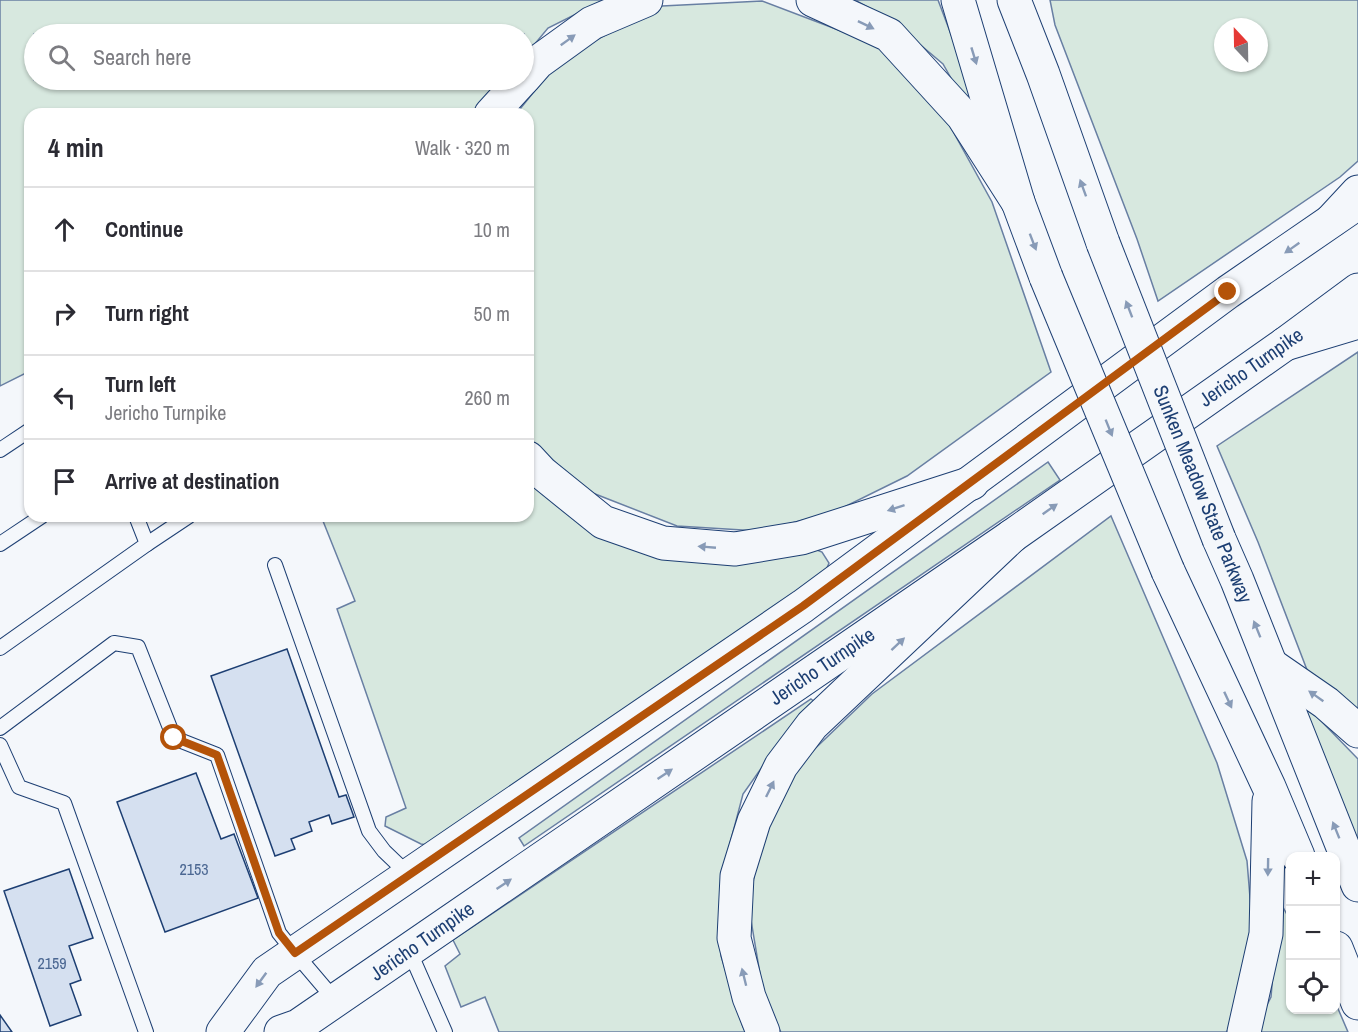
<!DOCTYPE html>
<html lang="en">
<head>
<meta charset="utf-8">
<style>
	:root { --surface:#fff; --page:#f7f7f7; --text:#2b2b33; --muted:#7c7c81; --line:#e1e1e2 }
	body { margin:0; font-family:"Archivo Narrow",sans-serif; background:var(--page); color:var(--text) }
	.controls { position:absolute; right:18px; bottom:18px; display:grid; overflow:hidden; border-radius:12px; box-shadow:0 2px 4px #0004 }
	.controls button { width:54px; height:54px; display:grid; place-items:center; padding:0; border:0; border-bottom:2px solid var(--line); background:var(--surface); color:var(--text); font:30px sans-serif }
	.compass { position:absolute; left:1214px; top:18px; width:54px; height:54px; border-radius:50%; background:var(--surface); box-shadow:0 2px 4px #0004; rotate:338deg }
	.stop { position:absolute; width:18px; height:18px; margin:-14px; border:4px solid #b45309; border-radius:50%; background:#fff }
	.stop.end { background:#b45309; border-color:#fff; box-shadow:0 2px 6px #0008 }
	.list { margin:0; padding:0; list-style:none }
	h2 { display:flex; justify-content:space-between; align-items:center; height:78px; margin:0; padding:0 24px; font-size:26px }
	h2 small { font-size:20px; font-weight:400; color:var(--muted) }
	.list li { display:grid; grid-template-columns:39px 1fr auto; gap:18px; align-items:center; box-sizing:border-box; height:84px; padding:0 24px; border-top:2px solid var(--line) }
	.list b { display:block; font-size:22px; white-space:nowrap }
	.list p { margin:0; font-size:20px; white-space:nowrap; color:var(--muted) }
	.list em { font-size:20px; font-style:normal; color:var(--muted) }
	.icon { flex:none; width:33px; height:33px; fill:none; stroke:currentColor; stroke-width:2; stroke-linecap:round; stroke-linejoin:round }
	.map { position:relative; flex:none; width:1358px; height:1032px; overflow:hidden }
	.search { position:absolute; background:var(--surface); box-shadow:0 2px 4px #0004; left:24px; top:24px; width:510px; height:66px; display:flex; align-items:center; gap:15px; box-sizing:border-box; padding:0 21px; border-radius:33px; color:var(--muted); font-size:22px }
	.panel { position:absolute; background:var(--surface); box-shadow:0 2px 4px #0004; left:24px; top:108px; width:510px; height:414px; border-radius:18px }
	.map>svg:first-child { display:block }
	.green { fill:#d7e8df; stroke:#687fa3; stroke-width:1.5; fill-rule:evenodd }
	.building { fill:#d5e0f0; stroke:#1d3f73; stroke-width:1.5 }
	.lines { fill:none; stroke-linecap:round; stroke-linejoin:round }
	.lane-casing { stroke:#1d3f73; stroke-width:16 }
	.primary-casing { stroke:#1d3f73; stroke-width:35 }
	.highway-casing { stroke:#1d3f73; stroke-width:35 }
	.lane { stroke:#f4f7fb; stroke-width:14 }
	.primary { stroke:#f4f7fb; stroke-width:33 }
	.highway { stroke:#f4f7fb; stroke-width:33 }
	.highway-bridge-casing { stroke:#1d3f73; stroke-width:35; stroke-linecap:butt }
	.highway-bridge { stroke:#f4f7fb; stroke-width:33 }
	.oneway { fill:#889bb7 }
	.route { stroke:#b45309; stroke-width:8 }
	.labels { text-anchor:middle; stroke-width:4.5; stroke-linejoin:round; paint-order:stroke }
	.number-label { font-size:16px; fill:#4b6792 }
	.street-label { font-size:20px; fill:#1d3f73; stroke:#f4f7fb }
</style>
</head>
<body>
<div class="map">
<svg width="1358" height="1032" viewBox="0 0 1358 1032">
	<rect width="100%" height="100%" fill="#f4f7fb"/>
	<!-- green -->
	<g class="green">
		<path d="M0,0H604L548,28L524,57V34H34V80H504L475,114H30V371L0,386Z"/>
		<path d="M855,0H938L991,140L987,142L943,64L891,20Z"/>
		<path d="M1050,0H1358V161L1340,177L1158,301L1137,239L1055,25ZM1223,27H1259V63H1223Z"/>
		<path d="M762,1L878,45L950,126L992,202L1051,372L907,476L832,513L759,531L677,526L585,490L528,437V114H516L561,58L662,6Z"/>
		<path d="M1358,352V725L1309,675L1258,542L1217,446Z"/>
		<path d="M1048,462L1060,480L524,846L519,838Z"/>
		<path d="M528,479L571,515L812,548L822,552L829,563L824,575L440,847L421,844L385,826L386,817L406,808L337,609L355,601L321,516H528Z"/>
		<path d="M1111,516L1217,763L1247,861L1253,934L1231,1027L1226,1032H781L766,1010L749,908L760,839L801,762L872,694Z"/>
		<path d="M1294,693L1358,759V845Z"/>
		<path d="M811,699L815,702L782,739L743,794L723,870L721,956L743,1027L746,1032H499L485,997L461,1007L445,966L460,954L453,940Z"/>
		<path d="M1279,900L1290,920V1010H1336V1004L1348,1032H1253L1271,997Z"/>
	</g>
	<!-- building -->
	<g class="building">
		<path d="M287,649L339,797L346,795L354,817L332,824L329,815L309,822L312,831L291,839L295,849L275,856L211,676Z"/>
		<path d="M196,773L221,839L234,834L258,898L165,932L117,802Z"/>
		<path d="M69,869L93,938L69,946L81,980L70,984L81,1015L50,1026L4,891Z"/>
		<path d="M0,1015L12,1032H0Z"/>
	</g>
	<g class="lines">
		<defs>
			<g id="lane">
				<path d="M0,450L30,430"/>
				<path d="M0,544L42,516"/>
				<path d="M147,544L189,516"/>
				<path d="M275,565L369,831L384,851L409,875"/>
				<path d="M0,648L147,544L136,516"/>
				<path d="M0,728L114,643L138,647L174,738L217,755L279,933L295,953L335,1000"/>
				<path d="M0,745L19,787L64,803L146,1032"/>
				<path d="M409,950L445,1032"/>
			</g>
			<g id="primary">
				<path d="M223,1032L267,972L803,606L1228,292L1356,204"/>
				<path d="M281,1032L298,1026L1012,536L1285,344L1358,290"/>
			</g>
			<g id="highway">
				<path d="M813,0L889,35L963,116L1018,202"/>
				<path d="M958,0L1018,202L1046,277"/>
				<path d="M1014,0L1043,74L1103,243"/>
				<path d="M524,78L538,62L592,23L646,0"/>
				<path d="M491,114L522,80"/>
				<path d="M1332,220L1358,192"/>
				<path d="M1285,344L1358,322"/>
				<path d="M528,458L541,472L603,522L663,543L735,549L801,538L972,483"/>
				<path d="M1219,539L1237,580L1358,885"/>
				<path d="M1168,571L1269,787L1298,856"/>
				<path d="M1271,665L1326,703L1358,731"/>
				<path d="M1336,948L1358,1003"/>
				<path d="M763,1032L749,997L734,938L737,876L754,821L781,766L812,725L1012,536"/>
				<path d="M1244,1032L1266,934L1269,801"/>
			</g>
		</defs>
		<!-- lane casing -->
		<use href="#lane" class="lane-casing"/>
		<!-- primary casing -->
		<use href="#primary" class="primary-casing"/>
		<!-- highway casing -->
		<use href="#highway" class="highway-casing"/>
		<!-- lane -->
		<use href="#lane" class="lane"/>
		<!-- primary -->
		<use href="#primary" class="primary"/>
		<!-- highway -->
		<use href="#highway" class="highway"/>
		<defs>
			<g id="highway-bridge">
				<path d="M1103,243L1219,539"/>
				<path d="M1046,277L1168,571"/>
			</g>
		</defs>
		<!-- highway-bridge casing -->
		<use href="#highway-bridge" class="highway-bridge-casing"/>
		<!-- highway-bridge -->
		<use href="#highway-bridge" class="highway-bridge"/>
	</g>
	<!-- one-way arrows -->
	<defs><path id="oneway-solid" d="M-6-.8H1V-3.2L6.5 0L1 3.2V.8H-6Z" transform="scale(1.5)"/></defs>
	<g class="oneway">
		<use href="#oneway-solid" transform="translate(866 25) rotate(26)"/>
		<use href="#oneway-solid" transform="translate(568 40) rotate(-36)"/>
		<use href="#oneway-solid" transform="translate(974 56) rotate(73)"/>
		<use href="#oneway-solid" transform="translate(1083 188) rotate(-110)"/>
		<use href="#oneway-solid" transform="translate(1033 242) rotate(69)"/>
		<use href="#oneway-solid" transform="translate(1292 248) rotate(145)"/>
		<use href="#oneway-solid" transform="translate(1129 309) rotate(-111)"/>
		<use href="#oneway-solid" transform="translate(1109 428) rotate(68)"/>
		<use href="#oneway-solid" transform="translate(896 508) rotate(162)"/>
		<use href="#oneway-solid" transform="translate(1050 509) rotate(-35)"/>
		<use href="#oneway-solid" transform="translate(707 547) rotate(-175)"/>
		<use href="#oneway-solid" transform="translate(1257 629) rotate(-112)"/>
		<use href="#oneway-solid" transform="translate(898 644) rotate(-43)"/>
		<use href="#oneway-solid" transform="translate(1316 696) rotate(-145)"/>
		<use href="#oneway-solid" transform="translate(1228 700) rotate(65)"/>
		<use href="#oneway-solid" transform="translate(665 774) rotate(-34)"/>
		<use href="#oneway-solid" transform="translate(770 789) rotate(-64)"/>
		<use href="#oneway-solid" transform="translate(1336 830) rotate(-112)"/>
		<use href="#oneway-solid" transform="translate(1268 867) rotate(91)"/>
		<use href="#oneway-solid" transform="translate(504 884) rotate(-34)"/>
		<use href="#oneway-solid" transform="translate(744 977) rotate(-104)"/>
		<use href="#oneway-solid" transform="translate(261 980) rotate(126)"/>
	</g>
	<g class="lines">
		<!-- route -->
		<path class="route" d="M174,738L217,755L279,933L295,953L803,606L1228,292"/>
	</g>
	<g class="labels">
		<!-- number labels -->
		<g class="number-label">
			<text x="194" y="875">2153</text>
			<text x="52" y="969">2159</text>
		</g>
		<!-- street labels -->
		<g class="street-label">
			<text transform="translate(1251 367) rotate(-35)" y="7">Jericho Turnpike</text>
			<text transform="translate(1203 494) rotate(68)" y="7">Sunken Meadow State Parkway</text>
			<text transform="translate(822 666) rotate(-34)" y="7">Jericho Turnpike</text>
			<text transform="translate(422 941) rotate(-35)" y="7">Jericho Turnpike</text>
		</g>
	</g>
</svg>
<div class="controls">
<button>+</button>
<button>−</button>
<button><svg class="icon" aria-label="locate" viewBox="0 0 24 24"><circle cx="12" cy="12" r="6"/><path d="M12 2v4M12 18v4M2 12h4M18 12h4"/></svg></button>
</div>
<svg class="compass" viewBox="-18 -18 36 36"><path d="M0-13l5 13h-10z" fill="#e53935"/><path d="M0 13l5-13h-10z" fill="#7c7c81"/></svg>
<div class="stop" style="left:174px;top:738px"></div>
<div class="stop end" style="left:1228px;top:292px"></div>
<div class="search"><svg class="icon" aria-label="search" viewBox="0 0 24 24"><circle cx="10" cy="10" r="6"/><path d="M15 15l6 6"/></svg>Search here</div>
<section class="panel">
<h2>4 min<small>Walk · 320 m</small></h2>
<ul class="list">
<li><svg class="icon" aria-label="ahead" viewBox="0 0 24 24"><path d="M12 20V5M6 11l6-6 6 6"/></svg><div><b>Continue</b></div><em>10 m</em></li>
<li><svg class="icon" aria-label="right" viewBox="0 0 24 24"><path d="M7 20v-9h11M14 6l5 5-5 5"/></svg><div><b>Turn right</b></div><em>50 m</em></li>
<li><svg class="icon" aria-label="left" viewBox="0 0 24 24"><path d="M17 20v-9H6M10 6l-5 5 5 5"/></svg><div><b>Turn left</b><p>Jericho Turnpike</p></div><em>260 m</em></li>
<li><svg class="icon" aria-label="arrive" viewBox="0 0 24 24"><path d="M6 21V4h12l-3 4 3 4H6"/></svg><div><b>Arrive at destination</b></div></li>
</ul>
</section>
</div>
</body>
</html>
